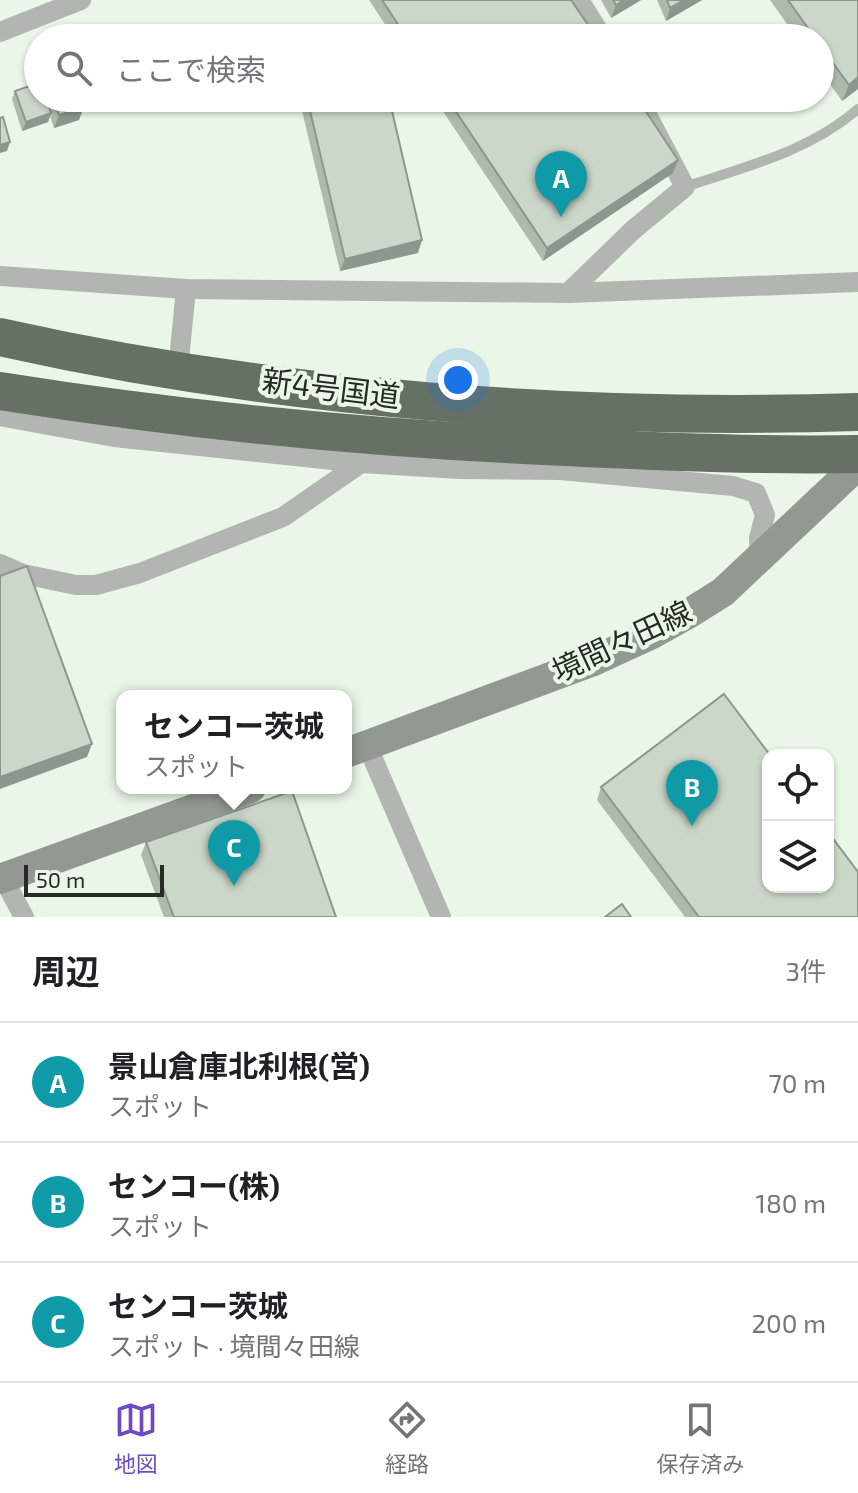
<!DOCTYPE html>
<html lang="ja">
<head>
<meta charset="utf-8">
<style>
	:root { --surface:#fff; --page:#f6f6f6; --text:#202124; --muted:#757577; --line:#e0e0e0; --accent:#6d4ac3 }
	body { margin:0; font-family:"Exo 2","Noto Sans JP",sans-serif; background:var(--page); color:var(--text) }
	.controls { position:absolute; right:24px; bottom:24px; display:grid; overflow:hidden; border-radius:16px; box-shadow:0 2px 6px #0004 }
	.controls button { width:72px; height:72px; display:grid; place-items:center; padding:0; border:0; border-bottom:2px solid var(--line); background:var(--surface); color:var(--text); font:40px sans-serif }
	.scale { position:absolute; left:24px; bottom:20px; width:140px; box-sizing:border-box; padding-left:8px; border:4px solid #262b25; border-top:0; font-size:22px; line-height:28px; white-space:nowrap; color:#262b25; -webkit-text-stroke:6px #eaf7e8; paint-order:stroke }
	.you { position:absolute; left:458px; top:380px; width:28px; height:28px; margin:-20px; border:6px solid #fff; border-radius:50%; background:#1a73e8; box-shadow:0 0 0 12px #1a73e833 }
	.badge { display:grid; place-items:center; width:52px; height:52px; border-radius:50%; background:var(--accent); color:#fff; font-size:26px; font-weight:700 }
	.pin { position:absolute; translate:-50% -66px; filter:drop-shadow(0 2px 4px #0008) }
	.pin::after { content:''; position:absolute; top:42px; width:28px; height:24px; background:inherit; clip-path:polygon(0 0,100% 0,50% 100%) }
	.popup { position:absolute; left:116px; top:690px; width:236px; height:104px; box-sizing:border-box; display:grid; place-content:center; border-radius:16px; background:var(--surface); filter:drop-shadow(0 2px 6px #0005); font-size:26px; white-space:nowrap; color:var(--muted) }
	.popup b { font-size:30px; color:var(--text) }
	.popup::after { content:''; position:absolute; left:50%; top:100%; margin-left:-16px; border:16px solid transparent; border-top-color:var(--surface) }
	.list { margin:0; padding:0; list-style:none }
	h2 { display:flex; justify-content:space-between; align-items:center; height:104px; margin:0; padding:0 32px; font-size:34px }
	h2 small { font-size:26px; font-weight:400; color:var(--muted) }
	.list li { display:grid; grid-template-columns:52px 1fr auto; gap:24px; align-items:center; box-sizing:border-box; height:120px; padding:0 32px; border-top:2px solid var(--line) }
	.list b { display:block; font-size:30px; white-space:nowrap }
	.list p { margin:0; font-size:26px; white-space:nowrap; color:var(--muted) }
	.list em { font-size:26px; font-style:normal; color:var(--muted) }
	.icon { flex:none; width:44px; height:44px; fill:none; stroke:currentColor; stroke-width:2; stroke-linecap:round; stroke-linejoin:round }
	.map { position:relative; flex:none; width:858px; height:917px; overflow:hidden }
	.search { position:absolute; background:var(--surface); box-shadow:0 2px 6px #0004; left:24px; right:24px; top:24px; height:88px; display:flex; align-items:center; gap:20px; box-sizing:border-box; padding:0 28px; border-radius:44px; color:var(--muted); font-size:30px }
	.sheet { height:464px; background:var(--surface) }
	nav { display:flex; justify-content:space-around; align-items:center; box-sizing:border-box; height:112px; border-top:2px solid var(--line); background:var(--surface); font-size:22px; color:var(--muted) }
	nav a { display:grid; justify-items:center; gap:4px }
	nav .on { color:var(--accent) }
	.map>svg:first-child { display:block }
	.lines { fill:none; stroke-linecap:round; stroke-linejoin:round }
	.lane { stroke:#b1b6b0; stroke-width:10 }
	.street { stroke:#b1b6b0; stroke-width:20 }
	.secondary { stroke:#919990; stroke-width:30 }
	.highway { stroke:#667165; stroke-width:38 }
	.wall { fill:#afbaad }
	.shaded-wall { fill:#8e978d }
	.building { fill:#cbd8c9; stroke:#8e978d; stroke-width:2 }
	.labels { text-anchor:middle; stroke-width:8; stroke-linejoin:round; paint-order:stroke }
	.street-label { font-size:30px; fill:#262b25; stroke:#eaf7e8 }
</style>
</head>
<body>
<div class="map">
<svg width="858" height="917" viewBox="0 0 858 917">
	<rect width="100%" height="100%" fill="#eaf7e8"/>
	<g class="lines">
		<!-- lane -->
		<path class="lane" d="M685,187C745,167 810,151 858,109"/>
		<!-- street -->
		<g class="street">
			<path d="M579,0L603,38"/>
			<path d="M0,32L81,0"/>
			<path d="M0,276L186,289L568,293L858,282"/>
			<path d="M568,293L633,230L685,187L638,98"/>
			<path d="M178,370L186,289"/>
			<path d="M0,416L114,437L361,463"/>
			<path d="M0,564L23,574L76,585H96L140,573L283,517L361,463L459,469L560,470L733,486L756,493L765,515L759,538L760,559"/>
			<path d="M367,745L441,917"/>
			<path d="M3,878L24,917"/>
		</g>
		<!-- secondary -->
		<g class="secondary">
			<path d="M346,753L591,662L654,633L688,614L723,592L858,465"/>
			<path d="M0,879L251,788"/>
		</g>
		<!-- highway -->
		<g class="highway">
			<path d="M0,337C277,399 575,421 858,412"/>
			<path d="M0,391C188,421 377,439 567,447C664,452 761,456 858,454"/>
		</g>
	</g>
	<!-- wall -->
	<g class="wall">
		<path d="M369,0H571L597,38H394Z"/>
		<path d="M601,0H641L611,18Z"/>
		<path d="M657,0H702L666,21Z"/>
		<path d="M770,0H858V89L842,101L820,70V38H797Z"/>
		<path d="M38,43V79L31,57L35,44Z"/>
		<path d="M15,91L38,98H81L79,120L54,128L50,116L48,122L22,131L12,99Z"/>
		<path d="M299,98H389L418,253L340,271Z"/>
		<path d="M434,98H637L678,160L673,173L543,261Z"/>
		<path d="M601,787L858,917H685L597,800Z"/>
		<path d="M146,842L336,917H164L141,855Z"/>
	</g>
	<!-- shaded-wall -->
	<g class="shaded-wall">
		<path d="M624,0H641L611,18L616,5Z"/>
		<path d="M684,0H702L666,21L670,8Z"/>
		<path d="M858,77V89L842,101L849,85Z"/>
		<path d="M84,107L79,120L54,128L59,115Z"/>
		<path d="M51,113L48,122L22,131L26,122Z"/>
		<path d="M10,142L7,151L0,153V145Z"/>
		<path d="M678,160L673,173L543,261L547,248Z"/>
		<path d="M422,240L418,253L340,271L345,259Z"/>
		<path d="M92,744L87,757L0,789V777Z"/>
	</g>
	<!-- building -->
	<g class="building">
		<path d="M382,0H571L597,38H407Z"/>
		<path d="M613,0H624L616,5Z"/>
		<path d="M667,0H684L670,8Z"/>
		<path d="M788,0H858V77L849,85L820,45V38H815Z"/>
		<path d="M374,35L375,38H359Z"/>
		<path d="M38,83V98H46L51,113L26,122L15,91Z"/>
		<path d="M53,98H81L84,107L59,115Z"/>
		<path d="M307,98H389L422,240L345,259Z"/>
		<path d="M447,98H637L678,160L547,248Z"/>
		<path d="M3,117L10,142L0,145V118Z"/>
		<path d="M27,566L92,744L0,777V576Z"/>
		<path d="M724,694L770,755H768V887H828V832L858,872V917H699L601,787Z"/>
		<path d="M292,791L336,917H174L146,842Z"/>
		<path d="M622,904L631,917H605Z"/>
	</g>
	<g class="labels">
		<!-- street labels -->
		<g class="street-label">
			<text transform="translate(331 389) rotate(7)" y="10">新4号国道</text>
			<text transform="translate(622 642) rotate(-25)" y="10">境間々田線</text>
		</g>
	</g>
</svg>
<div class="controls">
<button><svg class="icon" aria-label="locate" viewBox="0 0 24 24"><circle cx="12" cy="12" r="6"/><path d="M12 2v4M12 18v4M2 12h4M18 12h4"/></svg></button>
<button><svg class="icon" aria-label="layers" viewBox="0 0 24 24"><path d="M12 4l9 5-9 5-9-5zM3 14l9 5 9-5"/></svg></button>
</div>
<div class="scale">50 m</div>
<div class="you"></div>
<div class="pin badge" style="left:561px;top:217px;background:#0f9aa8">A</div>
<div class="pin badge" style="left:692px;top:826px;background:#0f9aa8">B</div>
<div class="pin badge" style="left:234px;top:886px;background:#0f9aa8">C</div>
<div class="popup"><b>センコー茨城</b>スポット</div>
<div class="search"><svg class="icon" aria-label="search" viewBox="0 0 24 24"><circle cx="10" cy="10" r="6"/><path d="M15 15l6 6"/></svg>ここで検索</div>
</div>
<section class="sheet">
<h2>周辺<small>3件</small></h2>
<ul class="list">
<li><span class="badge" style="background:#0f9aa8">A</span><div><b>景山倉庫北利根(営)</b><p>スポット</p></div><em>70 m</em></li>
<li><span class="badge" style="background:#0f9aa8">B</span><div><b>センコー(株)</b><p>スポット</p></div><em>180 m</em></li>
<li><span class="badge" style="background:#0f9aa8">C</span><div><b>センコー茨城</b><p>スポット · 境間々田線</p></div><em>200 m</em></li>
</ul>
</section>
<nav>
<a class="on"><svg class="icon" aria-label="map" viewBox="0 0 24 24"><path d="M3 6l6-2 6 2 6-2v14l-6 2-6-2-6 2zM9 4v14M15 6v14"/></svg>地図</a>
<a><svg class="icon" aria-label="directions" viewBox="0 0 24 24"><path d="M12 3l9 9-9 9-9-9zM9 14v-3h6M13 9l2 2-2 2"/></svg>経路</a>
<a><svg class="icon" aria-label="saved" viewBox="0 0 24 24"><path d="M7 4h10v16l-5-4-5 4z"/></svg>保存済み</a>
</nav>
</body>
</html>
